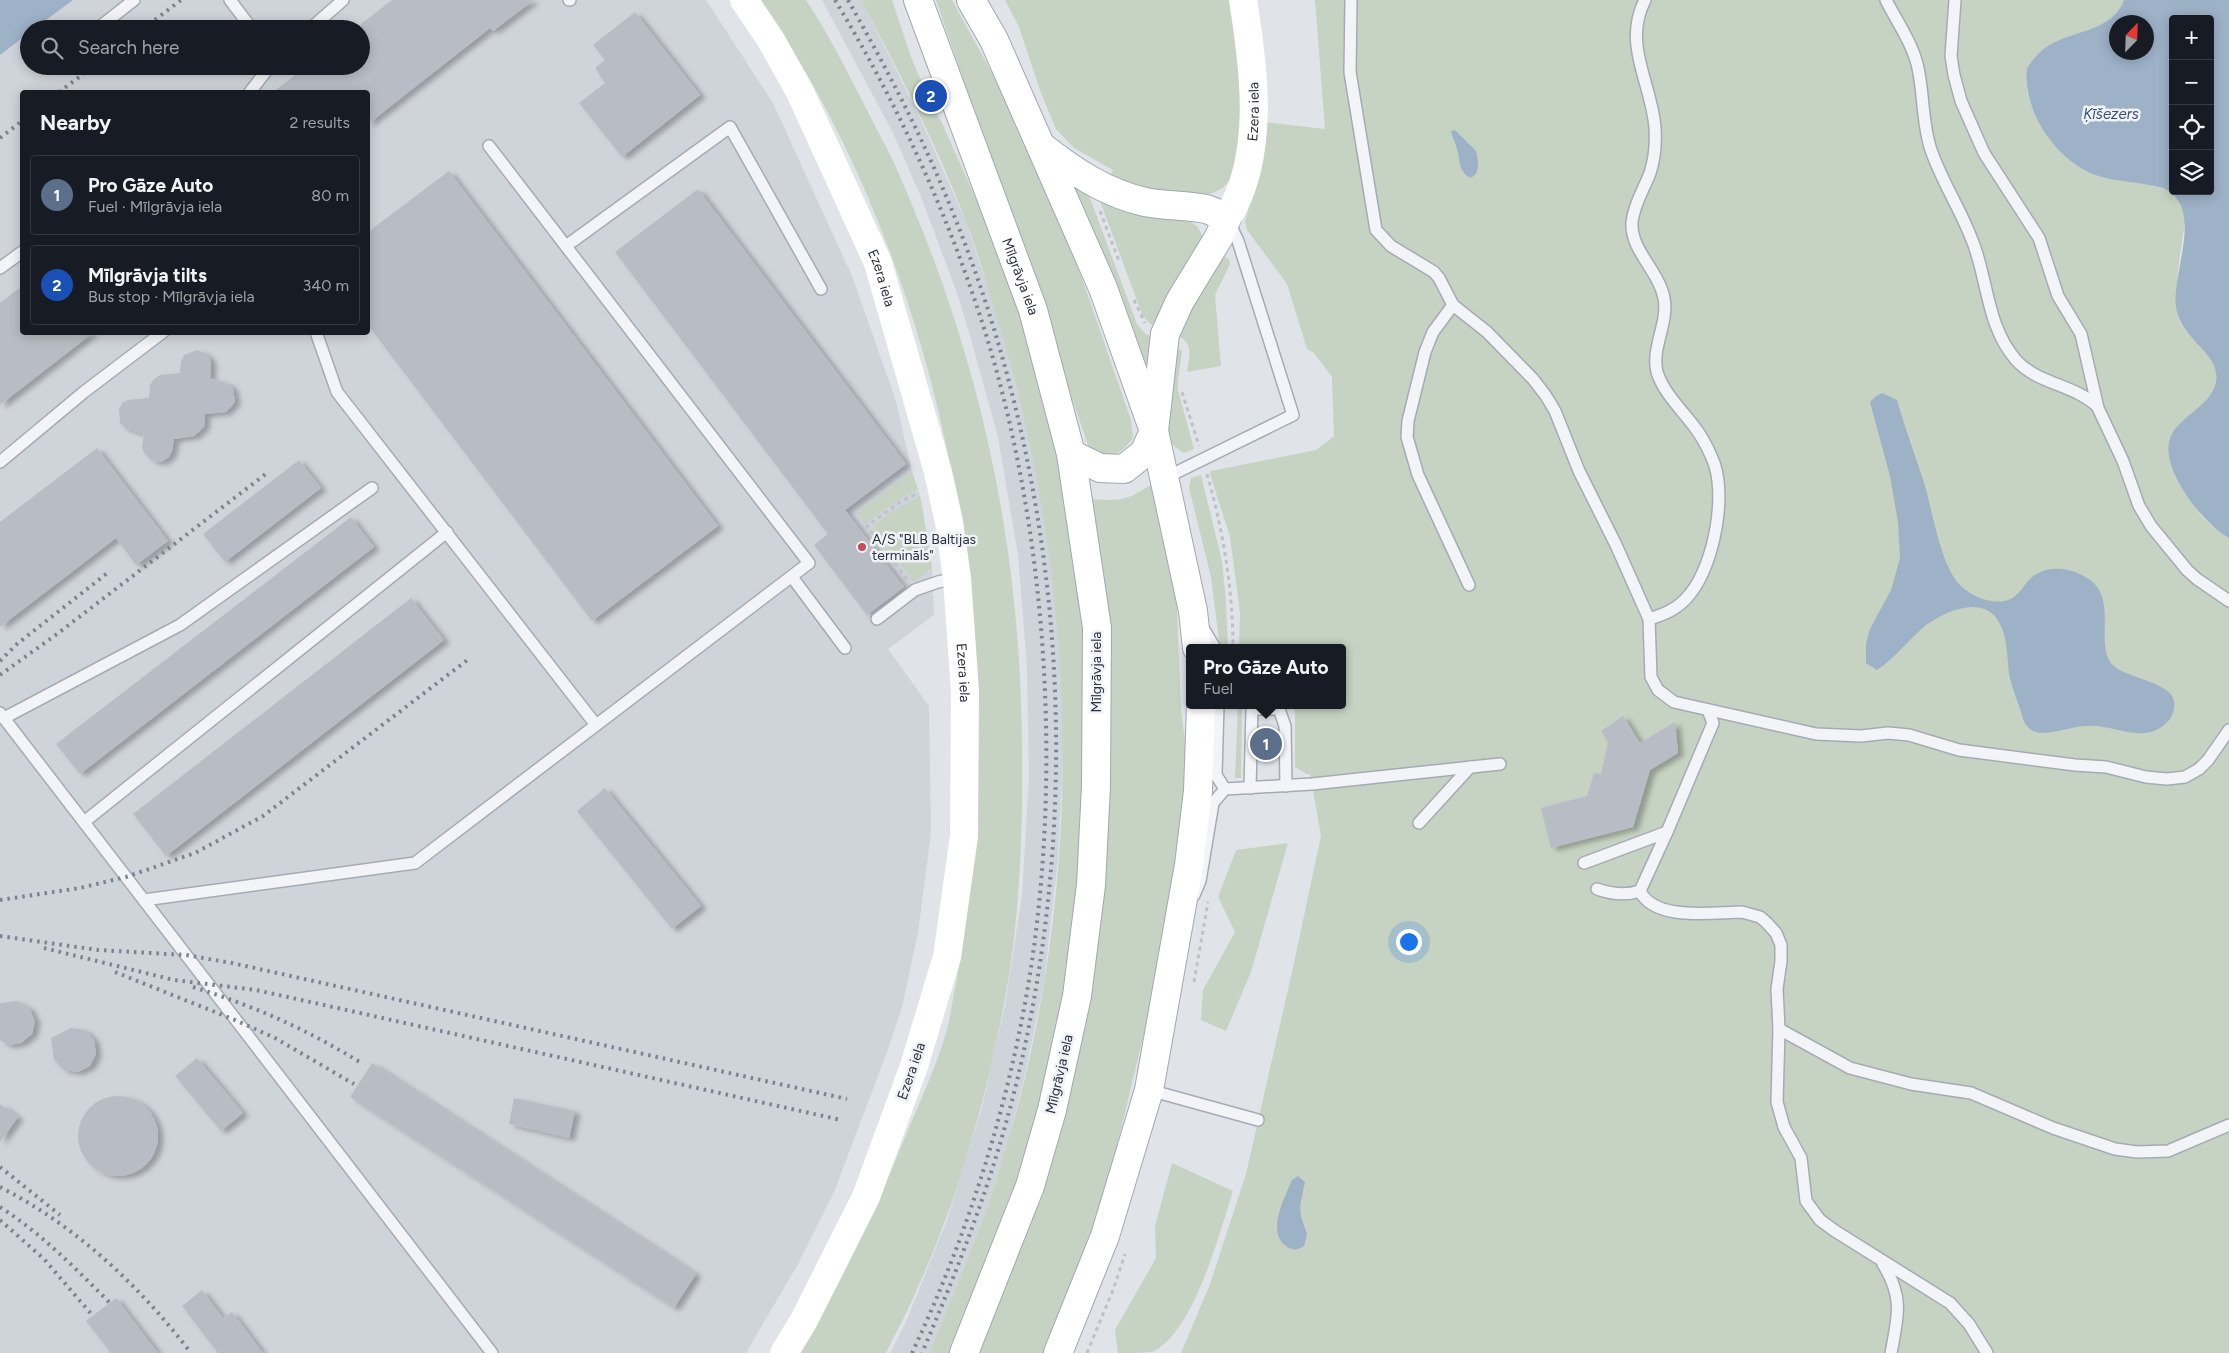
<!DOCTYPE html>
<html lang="en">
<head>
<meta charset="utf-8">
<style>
	:root { --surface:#171b24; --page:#20242c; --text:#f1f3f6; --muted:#9ea1a6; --line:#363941; --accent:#ea580c }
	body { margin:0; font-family:Figtree,sans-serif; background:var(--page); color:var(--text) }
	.controls { position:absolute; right:15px; top:15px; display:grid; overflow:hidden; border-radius:5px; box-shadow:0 2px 12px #0003 }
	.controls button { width:45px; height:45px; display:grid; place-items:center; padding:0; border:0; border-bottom:1px solid var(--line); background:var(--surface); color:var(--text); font:25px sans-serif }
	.compass { position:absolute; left:2109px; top:15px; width:45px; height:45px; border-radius:50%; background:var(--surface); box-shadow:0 2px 12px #0003; rotate:23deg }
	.you { position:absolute; left:1408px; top:941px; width:18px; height:18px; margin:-12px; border:4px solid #fff; border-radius:50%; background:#1a73e8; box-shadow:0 0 0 8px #1a73e833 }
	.badge { display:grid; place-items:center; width:32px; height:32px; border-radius:50%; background:var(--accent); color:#fff; font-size:16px; font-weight:700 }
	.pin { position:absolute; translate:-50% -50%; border:2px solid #fff; box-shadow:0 1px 5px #0006 }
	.popup { position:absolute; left:1186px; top:644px; width:160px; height:65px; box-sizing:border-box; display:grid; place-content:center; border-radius:5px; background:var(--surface); filter:drop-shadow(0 1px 4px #0005); font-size:16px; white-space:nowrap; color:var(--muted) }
	.popup b { font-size:19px; color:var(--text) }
	.popup::after { content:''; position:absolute; left:50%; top:100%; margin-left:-10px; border:10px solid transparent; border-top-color:var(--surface) }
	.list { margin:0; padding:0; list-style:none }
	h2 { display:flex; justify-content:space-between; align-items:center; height:65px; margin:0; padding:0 20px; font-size:21px }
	h2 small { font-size:16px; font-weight:400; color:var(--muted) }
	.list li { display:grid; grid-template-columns:32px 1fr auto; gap:15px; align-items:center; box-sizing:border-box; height:80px; margin:0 10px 10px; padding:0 10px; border:1px solid var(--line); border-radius:5px }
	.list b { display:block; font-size:19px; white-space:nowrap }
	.list p { margin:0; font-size:16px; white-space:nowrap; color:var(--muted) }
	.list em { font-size:16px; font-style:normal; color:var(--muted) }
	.icon { flex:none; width:28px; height:28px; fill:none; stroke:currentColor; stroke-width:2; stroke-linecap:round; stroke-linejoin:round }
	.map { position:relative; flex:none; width:2229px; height:1353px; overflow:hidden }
	.search { position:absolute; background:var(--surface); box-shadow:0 2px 12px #0003; left:20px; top:20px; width:350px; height:55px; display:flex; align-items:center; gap:12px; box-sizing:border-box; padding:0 18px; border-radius:28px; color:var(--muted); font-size:19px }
	.panel { position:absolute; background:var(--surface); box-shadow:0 2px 12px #0003; left:20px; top:90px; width:350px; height:245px; border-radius:5px }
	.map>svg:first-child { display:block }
	.built { fill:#cfd3da; fill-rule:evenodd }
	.green { fill:#c6d2c2 }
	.water { fill:#9db1c7; fill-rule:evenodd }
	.building { fill:#b8bdc5; filter:url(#shadow) }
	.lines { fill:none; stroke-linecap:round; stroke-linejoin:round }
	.lane-casing { stroke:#a6abb3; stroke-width:14 }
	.primary-casing { stroke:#a0a8b4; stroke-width:30 }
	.path { stroke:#bfc1c7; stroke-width:3; stroke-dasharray:4 4; stroke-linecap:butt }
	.lane { stroke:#f3f4f7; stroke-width:11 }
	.secondary { stroke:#fff; stroke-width:28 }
	.primary { stroke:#fff; stroke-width:28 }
	.rail { stroke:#7b8391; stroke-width:4; stroke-dasharray:2.5 5; stroke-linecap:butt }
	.poi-dot { fill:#c74c5d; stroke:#f0f2f6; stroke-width:2 }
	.labels { text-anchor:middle; stroke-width:5; stroke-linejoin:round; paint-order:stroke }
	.street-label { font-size:14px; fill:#2a313f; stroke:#f0f2f6 }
	.poi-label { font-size:14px; fill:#2a313f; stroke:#f0f2f6; text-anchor:start }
	.water-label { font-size:15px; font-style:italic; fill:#365071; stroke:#f0f2f6 }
</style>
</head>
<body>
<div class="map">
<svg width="2229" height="1353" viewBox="0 0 2229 1353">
	<defs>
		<filter id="shadow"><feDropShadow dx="5.5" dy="3" stdDeviation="2.5" flood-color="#0004"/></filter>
	</defs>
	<rect width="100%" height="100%" fill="#e0e4e9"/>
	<!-- built -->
	<g class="built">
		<path d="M73,0H706L773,103L852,276L896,401L912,472L921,499L932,567L934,615L888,649L929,706L931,832L918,933L902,1007L887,1052L834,1192L798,1264L746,1353H0V55L29,33V66H361V29H34ZM22,92H368V332H22Z"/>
		<path d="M822,0H861L921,120L967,224L1002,331L1031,446L1046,528L1058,627L1064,736L1058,859L1044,982L1026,1070L1006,1151L969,1260L929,1353H890L905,1324L947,1220L981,1111L1005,1006L1022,895L1029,778L1027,667L1018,555L998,437L971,339L957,293L921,197L893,133Z"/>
	</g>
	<!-- green -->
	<g class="green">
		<path d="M760,0H806C830,36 848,74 868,112C876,129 886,145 894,163C978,349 1020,537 1022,742C1023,818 1021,893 1010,969C994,1072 961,1194 917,1289C908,1311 896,1332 886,1353H799C841,1285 873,1214 904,1140C918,1105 935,1070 946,1033C951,1017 952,1000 956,984C967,923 973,860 975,798C976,746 980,692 975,640C956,415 889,187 760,0Z"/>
		<path d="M861,0H892L911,57L928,97L942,123L988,226L1017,304L1041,383L1065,492L1084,644L1087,788L1075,929L1057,1045L1013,1198L989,1265L951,1353H929C957,1288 984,1223 1004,1155C1089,876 1079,574 991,298C983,273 977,248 967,224C938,147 899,72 861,0Z"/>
		<path d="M936,0H952L1009,104L1057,206L1131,420L1133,438C1119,457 1107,461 1088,445Z"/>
		<path d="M1005,0H1231C1235,37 1256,167 1221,189C1193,206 1138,186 1109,178L1113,170L1074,148L1056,129L1041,93L1019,27Z"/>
		<path d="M1315,0H2124C2111,34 2070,29 2045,48C2038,53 2033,61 2027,68C2027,77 2026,87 2028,95C2037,128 2065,167 2099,176C2120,181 2142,182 2163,188C2179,195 2184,205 2185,221C2182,245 2171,300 2179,320C2188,341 2220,354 2216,380C2212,406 2181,418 2169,439L2199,513L2210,524L2229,538V1353H1181L1210,1284L1246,1174L1292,972L1321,836L1310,774H1307L1295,767V712L1292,705H1342V648H1239L1240,613L1230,537L1210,474L1211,471L1316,450L1334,436L1332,377L1314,353L1307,349L1287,284L1247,230L1245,221L1253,194L1264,122L1325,129Z"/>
		<path d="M1068,179L1087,190L1137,324L1145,334L1155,337L1144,382Z"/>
		<path d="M1100,197L1183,218L1197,226L1203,237L1156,327L1148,322L1142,314L1100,201Z"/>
		<path d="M1222,255L1229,259L1230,264L1215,295L1221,366L1187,372C1190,354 1194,344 1176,334Z"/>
		<path d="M1174,346L1182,351L1178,379V390L1194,449L1184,453C1177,449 1171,444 1168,436C1161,416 1171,369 1174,346Z"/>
		<path d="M912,472L918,489L901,498L865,524L857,513Z"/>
		<path d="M1201,475L1222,561L1226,602L1228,648H1220L1211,577L1189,488L1191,478Z"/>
		<path d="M1152,484L1168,546L1177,608L1181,710L1188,763L1177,872L1152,1000L1105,1196L1075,1288L1045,1353H978L1032,1214L1105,844L1111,706L1106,607L1090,499C1121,501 1126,501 1152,484Z"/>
		<path d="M920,496L932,567L914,582L873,527L891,512Z"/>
		<path d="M1238,705H1242L1241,778H1235Z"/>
		<path d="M1288,843L1251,972L1226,1031L1201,1020L1203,990L1235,932L1218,897L1236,850Z"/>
		<path d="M1172,1163L1233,1191C1219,1234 1194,1333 1152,1352C1143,1353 1127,1353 1118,1353L1115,1330L1156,1258L1155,1226Z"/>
	</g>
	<!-- water -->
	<g class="water">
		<path d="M0,0H73L34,29H29V33L0,55Z"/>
		<path d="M2124,0H2229V538C2203,524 2153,462 2173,432C2185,414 2212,404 2216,381C2221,353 2180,340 2176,307C2171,273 2206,207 2163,188C2142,182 2116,182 2095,175C2056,160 2022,111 2027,68C2032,61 2038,53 2045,48C2070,29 2111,34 2124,0ZM2173,19H2210V191H2173ZM2116,22H2146V52H2116Z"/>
		<path d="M1455,130L1476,151C1478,161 1481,172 1471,178C1457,172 1461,158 1456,146C1455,141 1452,137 1451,131Z"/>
		<path d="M1882,393L1897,400C1905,429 1916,457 1925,486C1933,514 1940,561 1958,583C1968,595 1989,604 2005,601C2016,599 2022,588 2029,580C2045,563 2072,567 2090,580C2119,601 2092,649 2115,667C2131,679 2171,683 2174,701C2175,711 2172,719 2164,725C2141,744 2113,724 2087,726C2072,726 2048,736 2036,732C2028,729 2024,724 2022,715C2018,702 2012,688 2009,674C2007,658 2008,639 2000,624C1985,593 1945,611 1926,625C1909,639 1895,658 1877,670L1866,663V644L1870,629L1891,590L1900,558L1898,522L1890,476L1870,402L1875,397Z"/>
		<path d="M1298,1176L1305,1182L1300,1206L1301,1217L1307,1234L1304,1246C1298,1250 1292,1251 1286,1246C1266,1232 1285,1197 1292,1180Z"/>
	</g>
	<!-- building -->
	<g class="building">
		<path d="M392,0H534L493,31L490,28L368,124V92H273L307,66H361V24Z"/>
		<path d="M635,12L700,95L622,157L579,103L605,83L595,68L605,60L593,45Z"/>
		<path d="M449,171L718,526L592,621L368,325V232Z"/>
		<path d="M698,189L906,464L845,510L904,587L867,615L814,545L828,534L615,252Z"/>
		<path d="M22,286V332H94L0,405V303Z"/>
		<path d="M197,350L204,353L209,357L211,364L210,378L229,384L233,389L235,402L226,412L205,414L204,427L194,436L174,439L172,451L169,457L163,461L156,462L150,459L145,454L142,448L144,434L125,428L120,423L119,409L122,403L128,400L149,398L150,385L154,379L160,375L180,373L181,361L184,355Z"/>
		<path d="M97,448L168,541L136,565L116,538L0,627V522Z"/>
		<path d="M299,460L321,488L225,562L203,534Z"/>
		<path d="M351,517L374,547L80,774L56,744Z"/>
		<path d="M411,598L444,640L166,856L133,814Z"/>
		<path d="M1623,716L1640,743L1675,722L1678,753L1650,770L1633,827L1551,848L1541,808L1587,796L1594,773L1601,774L1608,742L1601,731Z"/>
		<path d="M605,788L701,906L672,929L577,811Z"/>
		<path d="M17,1001L29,1008L35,1021L32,1034L21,1043L8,1045L0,1040V1003Z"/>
		<path d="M71,1028L85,1030L94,1040L96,1054L90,1066L78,1072L64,1070L54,1060L51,1038Z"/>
		<path d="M197,1058L243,1113L221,1131L175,1076Z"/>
		<path d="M372,1063L696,1274L674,1308L350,1097Z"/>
		<circle cx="118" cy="1136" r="40"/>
		<path d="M514,1098L575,1111L569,1138L509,1124Z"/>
		<path d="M0,1104L18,1117L0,1142Z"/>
		<path d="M202,1290L223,1318L232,1312L263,1353H218L182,1306Z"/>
		<path d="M116,1298L158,1353H111L86,1321Z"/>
	</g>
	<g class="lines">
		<defs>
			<g id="lane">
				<path d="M230,0L252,29"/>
				<path d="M569,0H570"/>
				<path d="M1351,0L1350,72L1376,230L1391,246L1434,272L1439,278L1453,305L1487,332L1533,379L1546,396L1555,411L1579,471L1616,545L1649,619"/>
				<path d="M1645,0C1622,44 1652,84 1655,128C1656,143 1655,158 1650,173C1644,189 1634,204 1632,222C1630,250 1659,271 1664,298C1669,322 1651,348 1657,372C1663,392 1681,409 1693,425C1701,435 1707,446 1712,458C1728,492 1714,565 1690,594C1679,608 1666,614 1649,619L1651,677L1658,690L1674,702L1816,734L1861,736L1888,733L1909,735L1959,750L2075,765L2106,767L2146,777L2167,779L2185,777L2199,769L2208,760L2229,730"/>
				<path d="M1886,0C1897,22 1913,44 1918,68C1924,96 1922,123 1931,150C1943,185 1965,216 1976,251C1988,288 1989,329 2016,360C2037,384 2073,384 2097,406"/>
				<path d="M1955,0L1951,56L1954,75L1961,101L1984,153L2039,238L2058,296L2081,334L2098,408L2123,461L2139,506L2151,526L2187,570L2197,579L2229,601"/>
				<path d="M97,29L134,0"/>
				<path d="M310,29L343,0"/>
				<path d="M250,92L270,66"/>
				<path d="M566,246L730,127L821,289"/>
				<path d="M0,268L22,252"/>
				<path d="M1453,305L1433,332L1425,352L1408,421L1407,437L1418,475L1469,585"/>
				<path d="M316,332L337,392L596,725"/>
				<path d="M0,462L84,392L163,332"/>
				<path d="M1165,478L1293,415L1238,241L1229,222"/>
				<path d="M792,577L845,648"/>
				<path d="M877,619L915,590L938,582L957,578"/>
				<path d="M1203,628L1215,648"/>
				<path d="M1218,705L1216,775L1225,789"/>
				<path d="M0,713L492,1353"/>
				<path d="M4,718L180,625L372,488"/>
				<path d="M1250,788L1252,709H1279L1285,726L1286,786"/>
				<path d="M84,822L447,532"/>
				<path d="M1419,823L1470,767"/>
				<path d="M1584,863L1667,832"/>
				<path d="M1597,889C1611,894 1625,896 1640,891C1655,922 1714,912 1742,912L1760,917L1766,922L1776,933L1781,945V961L1777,989L1779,1029L1777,1102L1784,1127L1801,1158L1806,1201L1820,1220L1835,1231L1950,1303L1969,1324L1987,1353"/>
				<path d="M1640,891L1667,832L1713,723L1708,710"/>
				<path d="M1194,895L1200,881L1213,803L1225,789L1312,784L1500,764"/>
				<path d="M144,900L415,863L809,563L489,146"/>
				<path d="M1779,1029L1850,1068L1911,1084L1971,1093L2053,1128L2115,1149L2137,1152L2168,1151L2229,1125"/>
				<path d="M1149,1090L1258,1120"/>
				<path d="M1883,1264C1904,1298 1898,1316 1891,1353"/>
			</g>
			<g id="primary">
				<path id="s3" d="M918,0L1033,310L1071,454L1097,628L1096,786L1091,885L1077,996L1052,1110L1030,1186L964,1353"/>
				<path d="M971,0L994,40L1103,288L1154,431L1193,611L1197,648"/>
				<path d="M1041,146C1073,171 1105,193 1145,202C1165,206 1186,205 1206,209C1213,211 1220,215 1227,218L1219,237L1180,301L1165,334L1154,431L1144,453L1124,469L1100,468L1071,454"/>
				<path d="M1058,1353L1105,1236L1149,1090L1189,865L1198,791L1201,705"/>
			</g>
		</defs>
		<!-- lane casing -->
		<use href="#lane" class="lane-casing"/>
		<!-- primary casing -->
		<use href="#primary" class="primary-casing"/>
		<!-- path -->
		<g class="path">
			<path d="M1100,211L1119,261"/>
			<path d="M1134,300L1145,323"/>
			<path d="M1182,392L1199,446"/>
			<path d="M1207,474C1223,530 1233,589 1233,648"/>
			<path d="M869,542L871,540L877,546L880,543"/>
			<path d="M907,579L867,526L903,500L919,493"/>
			<path d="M1194,982L1208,902"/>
			<path d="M1087,1353L1113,1290L1125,1254"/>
		</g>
		<!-- lane -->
		<use href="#lane" class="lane"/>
		<!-- secondary -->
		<g class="secondary">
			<path id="s1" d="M744,0L771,40L800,92L878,263L938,472L949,522L957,578L965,692L964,836L947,957L914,1066L866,1197L803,1322L784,1353"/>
			<path id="s2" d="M1227,218C1266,157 1254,68 1243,0"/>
		</g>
		<!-- primary -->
		<use href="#primary" class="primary"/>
		<!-- rail -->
		<g class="rail">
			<path d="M835,0C891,93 938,192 973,295C1044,499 1063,748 1032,961C1012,1095 970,1230 912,1353"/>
			<path d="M848,0C884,64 918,128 946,196C1064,477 1088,797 1014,1093C991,1184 959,1266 922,1353"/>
			<path d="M143,29L181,0"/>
			<path d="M59,92L94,66"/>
			<path d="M0,138L22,121"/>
			<path d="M0,661L17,644L110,571"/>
			<path d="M0,675L57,634L267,473"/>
			<path d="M0,900L80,888L126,877L195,853L263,816L470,658"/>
			<path d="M0,936L98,950L186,955L232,963L847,1099"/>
			<path d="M44,948L174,980L256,990L342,1009L841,1120"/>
			<path d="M115,972L235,1020L275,1038L354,1084"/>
			<path d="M193,987C257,1007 306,1029 363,1064"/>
			<path d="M0,1167L60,1215"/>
			<path d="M0,1187C76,1226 139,1285 191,1353"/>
			<path d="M0,1207C42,1234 75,1268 110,1303"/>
			<path d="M0,1220L44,1259L93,1316"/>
		</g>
	</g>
	<!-- markers -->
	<circle class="poi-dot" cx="862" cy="547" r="5"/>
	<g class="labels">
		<!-- street labels -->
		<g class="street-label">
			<text dy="5" stroke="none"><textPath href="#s2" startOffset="111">Ezera iela</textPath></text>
			<text dy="5" stroke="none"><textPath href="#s3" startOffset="295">Mīlgrāvja iela</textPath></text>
			<text dy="5" stroke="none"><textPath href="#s1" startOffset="311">Ezera iela</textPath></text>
			<text dy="5" stroke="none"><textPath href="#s1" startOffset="716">Ezera iela</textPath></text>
			<text transform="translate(1096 672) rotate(-90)" y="5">Mīlgrāvja iela</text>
			<text transform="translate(911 1071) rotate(-71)" y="5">Ezera iela</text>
			<text transform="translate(1059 1074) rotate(-77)" y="5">Mīlgrāvja iela</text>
		</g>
		<!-- poi labels -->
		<g class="poi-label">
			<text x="872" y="544">A/S "BLB Baltijas<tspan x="872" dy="16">termināls"</tspan></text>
		</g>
		<!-- water labels -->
		<g class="water-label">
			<text x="2111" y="119">Ķīšezers</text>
		</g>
	</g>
</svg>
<div class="controls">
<button>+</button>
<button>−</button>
<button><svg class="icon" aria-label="locate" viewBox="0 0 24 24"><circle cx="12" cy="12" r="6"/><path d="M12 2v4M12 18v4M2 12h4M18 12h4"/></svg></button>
<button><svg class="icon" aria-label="layers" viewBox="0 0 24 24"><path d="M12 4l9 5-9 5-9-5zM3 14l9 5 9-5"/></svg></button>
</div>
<svg class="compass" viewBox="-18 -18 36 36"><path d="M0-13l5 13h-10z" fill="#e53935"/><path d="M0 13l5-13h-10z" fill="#9ea1a6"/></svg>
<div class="you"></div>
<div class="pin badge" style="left:1266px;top:744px;background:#5c6f8a">1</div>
<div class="popup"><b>Pro Gāze Auto</b>Fuel</div>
<div class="pin badge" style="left:931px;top:96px;background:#1a4fb4">2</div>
<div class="search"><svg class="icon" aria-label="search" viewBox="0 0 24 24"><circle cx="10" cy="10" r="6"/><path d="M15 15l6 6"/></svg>Search here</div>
<section class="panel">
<h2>Nearby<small>2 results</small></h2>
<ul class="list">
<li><span class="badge" style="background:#5c6f8a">1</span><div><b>Pro Gāze Auto</b><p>Fuel · Mīlgrāvja iela</p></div><em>80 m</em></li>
<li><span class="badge" style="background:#1a4fb4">2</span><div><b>Mīlgrāvja tilts</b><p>Bus stop · Mīlgrāvja iela</p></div><em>340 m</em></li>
</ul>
</section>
</div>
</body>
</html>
